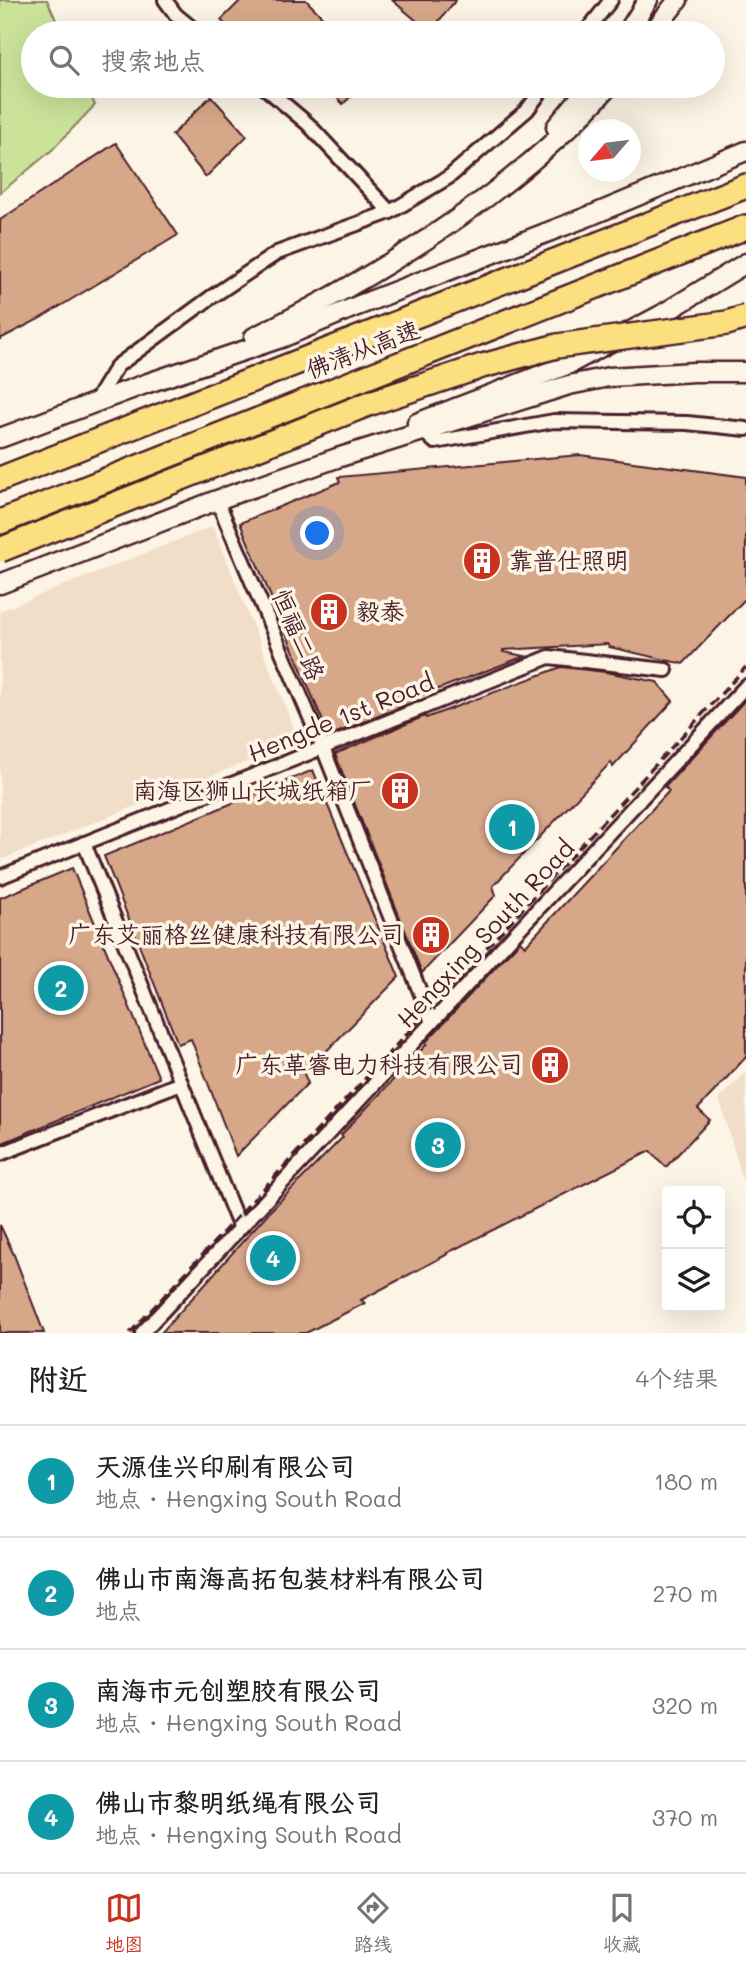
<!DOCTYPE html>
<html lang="zh">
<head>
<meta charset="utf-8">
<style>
	:root { --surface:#fff; --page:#f2f2f2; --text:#202124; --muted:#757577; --line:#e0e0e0; --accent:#c8321e }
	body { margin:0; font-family:Mali,"LXGW WenKai TC",sans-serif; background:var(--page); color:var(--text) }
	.controls { position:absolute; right:21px; bottom:21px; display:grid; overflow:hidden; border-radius:7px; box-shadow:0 7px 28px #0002 }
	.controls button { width:63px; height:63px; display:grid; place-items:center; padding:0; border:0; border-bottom:2px solid var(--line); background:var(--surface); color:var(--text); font:35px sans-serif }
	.compass { position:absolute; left:578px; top:119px; width:63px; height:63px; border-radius:50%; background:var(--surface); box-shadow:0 7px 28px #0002; rotate:242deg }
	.you { position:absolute; left:318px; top:534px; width:24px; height:24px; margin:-18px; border:5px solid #fff; border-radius:50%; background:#1a73e8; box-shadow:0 0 0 10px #1a73e833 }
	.badge { display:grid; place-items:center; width:46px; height:46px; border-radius:50%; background:var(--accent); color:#fff; font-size:23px; font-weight:700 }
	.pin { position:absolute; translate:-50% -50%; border:4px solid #fff; box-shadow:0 2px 7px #0006 }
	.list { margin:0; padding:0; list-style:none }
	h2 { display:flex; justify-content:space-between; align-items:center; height:91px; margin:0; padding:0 28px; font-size:30px }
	h2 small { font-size:23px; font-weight:400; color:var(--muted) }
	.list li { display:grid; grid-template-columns:46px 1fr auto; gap:21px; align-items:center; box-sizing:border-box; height:112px; padding:0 28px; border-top:2px solid var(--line) }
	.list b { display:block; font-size:26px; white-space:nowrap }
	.list p { margin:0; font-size:23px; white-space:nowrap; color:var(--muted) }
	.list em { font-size:23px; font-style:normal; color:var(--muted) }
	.icon { flex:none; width:38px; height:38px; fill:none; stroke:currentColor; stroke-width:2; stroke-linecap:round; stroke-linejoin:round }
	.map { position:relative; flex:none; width:746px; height:1333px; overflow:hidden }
	.search { position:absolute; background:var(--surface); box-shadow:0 7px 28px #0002; left:21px; right:21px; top:21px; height:77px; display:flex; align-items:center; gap:18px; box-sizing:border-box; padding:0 24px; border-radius:38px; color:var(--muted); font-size:26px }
	.sheet { height:539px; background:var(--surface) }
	nav { display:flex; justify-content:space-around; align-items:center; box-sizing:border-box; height:98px; border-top:2px solid var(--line); background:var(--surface); font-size:19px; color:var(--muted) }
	nav a { display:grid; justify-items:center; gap:4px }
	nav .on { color:var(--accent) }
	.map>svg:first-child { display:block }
	.built { fill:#f1dec9 }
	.green { fill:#cae399; stroke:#8a8162; stroke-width:2 }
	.building { fill:#d6a788; stroke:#4a1f2b; stroke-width:2 }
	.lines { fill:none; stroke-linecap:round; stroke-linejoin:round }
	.street-casing { stroke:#4a1f2b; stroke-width:18 }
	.secondary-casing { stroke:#4a1f2b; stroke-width:23 }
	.highway-casing { stroke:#4a1f2b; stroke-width:28 }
	.street { stroke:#fcf5e5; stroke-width:12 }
	.secondary { stroke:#fcf5e5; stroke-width:18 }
	.highway { stroke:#fce080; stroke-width:23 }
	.rail { stroke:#4a1f2b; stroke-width:3.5; stroke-dasharray:10 5; stroke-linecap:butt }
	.highway-bridge-casing { stroke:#4a1f2b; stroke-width:28; stroke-linecap:butt }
	.highway-bridge { stroke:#fce080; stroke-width:23 }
	.labels { text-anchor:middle; stroke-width:7; stroke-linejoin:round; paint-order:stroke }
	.street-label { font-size:24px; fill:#4a1f2b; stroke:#fcf5e5 }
	.poi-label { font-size:24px; fill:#4a1f2b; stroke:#fcf5e5; text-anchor:end }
</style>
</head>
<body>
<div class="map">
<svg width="746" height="1333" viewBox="0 0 746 1333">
	<rect width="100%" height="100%" fill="#fcf5e5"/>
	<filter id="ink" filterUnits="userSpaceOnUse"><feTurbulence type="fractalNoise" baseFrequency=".0143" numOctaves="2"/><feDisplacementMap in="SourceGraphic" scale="14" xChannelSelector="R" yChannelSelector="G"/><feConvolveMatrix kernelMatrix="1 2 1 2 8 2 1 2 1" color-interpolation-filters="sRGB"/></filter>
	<g filter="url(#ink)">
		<!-- built -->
		<g class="built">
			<path d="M213,526L299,741L0,860V611Z"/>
			<path d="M746,1072V1192L719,1098Z"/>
		</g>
		<!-- green -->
		<path class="green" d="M0,0H47L62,33H33V86H86L95,105L51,151L0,193Z"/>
		<!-- building -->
		<g class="building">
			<path d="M241,0H306L338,33H274L265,24L255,33H233L221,20Z"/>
			<path d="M392,0H456L430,32Z"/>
			<path d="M326,86H362L343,104Z"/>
			<path d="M211,96L247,136L206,177L172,135Z"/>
			<path d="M116,143L178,235L39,319L0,339V220Z"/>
			<path d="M580,455L746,477V598L683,664L609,647L608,644L503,650V652L525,656L417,697L418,700L329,736L240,523L340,482L338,477Z"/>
			<path d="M561,667L606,672L657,682L673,701L613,767L611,762L493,886L496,895L422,973L335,754L425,716L426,718Z"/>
			<path d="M746,699V1057L698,1109L710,1120L666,1167L650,1151L447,1253L448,1254L361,1300L365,1303L306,1333H161L269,1212L343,1137L341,1135L427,1044L425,1043L520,941L525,946L669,791L665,787Z"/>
			<path d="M313,770L399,977L304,1074L308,1083L236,1156L191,1039L178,1044L104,856Z"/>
			<path d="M72,868L159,1078L0,1144V898Z"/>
			<path d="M0,1225L14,1255L44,1333H0Z"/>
		</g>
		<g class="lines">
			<defs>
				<g id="street">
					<path d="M165,0L176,15L198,33"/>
					<path d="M585,33L611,0"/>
					<path d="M263,86L308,124L390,212"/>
					<path d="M95,402L117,366L210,298L277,253L390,212L449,177L527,110L545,86"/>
					<path d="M424,432L435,442L554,421L687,423L746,429"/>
					<path d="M217,500L323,748L432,1022"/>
					<path d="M84,843L240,1228"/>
					<path d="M0,877L549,657L666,670"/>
					<path d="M0,1154L181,1083"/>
					<path d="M142,1333L746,686"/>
				</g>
				<g id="secondary">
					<path d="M627,33L648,0"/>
					<path d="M652,33L678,0"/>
					<path d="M556,127L590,86"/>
					<path d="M254,337C382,274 514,193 609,86"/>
					<path d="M417,423L569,364L661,315L746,263"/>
					<path d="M0,438L145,384L284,337L357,306L592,215L746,151"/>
					<path d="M0,584L217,500L337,458L569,385L609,377L694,372H746"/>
				</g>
				<g id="highway">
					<path d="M0,479L746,186"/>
					<path d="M0,522L746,227"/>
				</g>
			</defs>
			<!-- street casing -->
			<use href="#street" class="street-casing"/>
			<!-- secondary casing -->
			<use href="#secondary" class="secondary-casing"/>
			<!-- highway casing -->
			<use href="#highway" class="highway-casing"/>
			<!-- street -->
			<use href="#street" class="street"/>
			<!-- secondary -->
			<use href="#secondary" class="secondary"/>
			<!-- highway -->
			<use href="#highway" class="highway"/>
			<!-- rail -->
			<path class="rail" d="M130,1333L746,667"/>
			<defs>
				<path id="highway-bridge" d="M0,550L368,404L482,366L557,346L727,323L746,317"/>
			</defs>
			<!-- highway-bridge casing -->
			<use href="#highway-bridge" class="highway-bridge-casing"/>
			<!-- highway-bridge -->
			<use href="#highway-bridge" class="highway-bridge"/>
		</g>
	</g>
	<!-- icons -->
	<defs>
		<symbol id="building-disc" viewBox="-11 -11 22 22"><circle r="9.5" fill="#c8321e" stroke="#fcf5e5"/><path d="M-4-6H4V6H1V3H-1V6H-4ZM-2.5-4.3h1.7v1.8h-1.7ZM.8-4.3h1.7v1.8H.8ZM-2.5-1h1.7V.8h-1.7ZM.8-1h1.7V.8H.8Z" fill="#fff"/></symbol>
	</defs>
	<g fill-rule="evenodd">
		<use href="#building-disc" x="460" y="539" width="44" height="44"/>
		<use href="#building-disc" x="307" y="590" width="44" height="44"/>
		<use href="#building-disc" x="378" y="769" width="44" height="44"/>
		<use href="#building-disc" x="409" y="913" width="44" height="44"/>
		<use href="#building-disc" x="528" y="1043" width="44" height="44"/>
	</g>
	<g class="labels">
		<!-- street labels -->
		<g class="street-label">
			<text transform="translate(363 350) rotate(-21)" y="8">佛清从高速</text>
			<text transform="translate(298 635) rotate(67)" y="8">恒福二路</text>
			<text transform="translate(341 718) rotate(-22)" y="8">Hengde 1st Road</text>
			<text transform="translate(486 934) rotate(-47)" y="8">Hengxing South Road</text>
		</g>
		<!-- poi labels -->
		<g class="poi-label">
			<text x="509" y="569" text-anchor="start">靠普仕照明</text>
			<text x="356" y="620" text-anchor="start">毅泰</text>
			<text x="373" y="799">南海区狮山长城纸箱厂</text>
			<text x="404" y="943">广东艾丽格丝健康科技有限公司</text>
			<text x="523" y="1073">广东革睿电力科技有限公司</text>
		</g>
	</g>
</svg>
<div class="controls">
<button><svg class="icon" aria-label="locate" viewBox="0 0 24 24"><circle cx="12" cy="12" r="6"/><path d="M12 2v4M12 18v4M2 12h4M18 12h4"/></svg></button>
<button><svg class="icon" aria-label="layers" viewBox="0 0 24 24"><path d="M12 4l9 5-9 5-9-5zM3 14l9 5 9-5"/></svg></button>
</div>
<svg class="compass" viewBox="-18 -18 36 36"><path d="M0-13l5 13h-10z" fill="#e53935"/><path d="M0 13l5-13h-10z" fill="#757577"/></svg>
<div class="you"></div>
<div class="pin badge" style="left:512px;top:827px;background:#0f9aa8">1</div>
<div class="pin badge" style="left:61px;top:988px;background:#0f9aa8">2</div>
<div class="pin badge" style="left:438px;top:1145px;background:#0f9aa8">3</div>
<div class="pin badge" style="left:273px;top:1258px;background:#0f9aa8">4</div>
<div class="search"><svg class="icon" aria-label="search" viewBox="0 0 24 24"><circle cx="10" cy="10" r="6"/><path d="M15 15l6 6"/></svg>搜索地点</div>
</div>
<section class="sheet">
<h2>附近<small>4个结果</small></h2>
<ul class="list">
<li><span class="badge" style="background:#0f9aa8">1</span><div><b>天源佳兴印刷有限公司</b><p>地点 · Hengxing South Road</p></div><em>180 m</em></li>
<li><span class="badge" style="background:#0f9aa8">2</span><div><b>佛山市南海高拓包装材料有限公司</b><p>地点</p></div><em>270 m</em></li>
<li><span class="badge" style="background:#0f9aa8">3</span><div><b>南海市元创塑胶有限公司</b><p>地点 · Hengxing South Road</p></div><em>320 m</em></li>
<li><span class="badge" style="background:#0f9aa8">4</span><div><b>佛山市黎明纸绳有限公司</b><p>地点 · Hengxing South Road</p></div><em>370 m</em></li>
</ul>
</section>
<nav>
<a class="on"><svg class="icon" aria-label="map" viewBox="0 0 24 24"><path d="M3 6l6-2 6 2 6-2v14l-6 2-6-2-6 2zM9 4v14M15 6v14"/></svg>地图</a>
<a><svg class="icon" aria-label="directions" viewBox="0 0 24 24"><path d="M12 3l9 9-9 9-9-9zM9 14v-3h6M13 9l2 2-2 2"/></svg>路线</a>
<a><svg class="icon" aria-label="saved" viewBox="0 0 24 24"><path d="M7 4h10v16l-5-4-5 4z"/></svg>收藏</a>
</nav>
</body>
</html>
